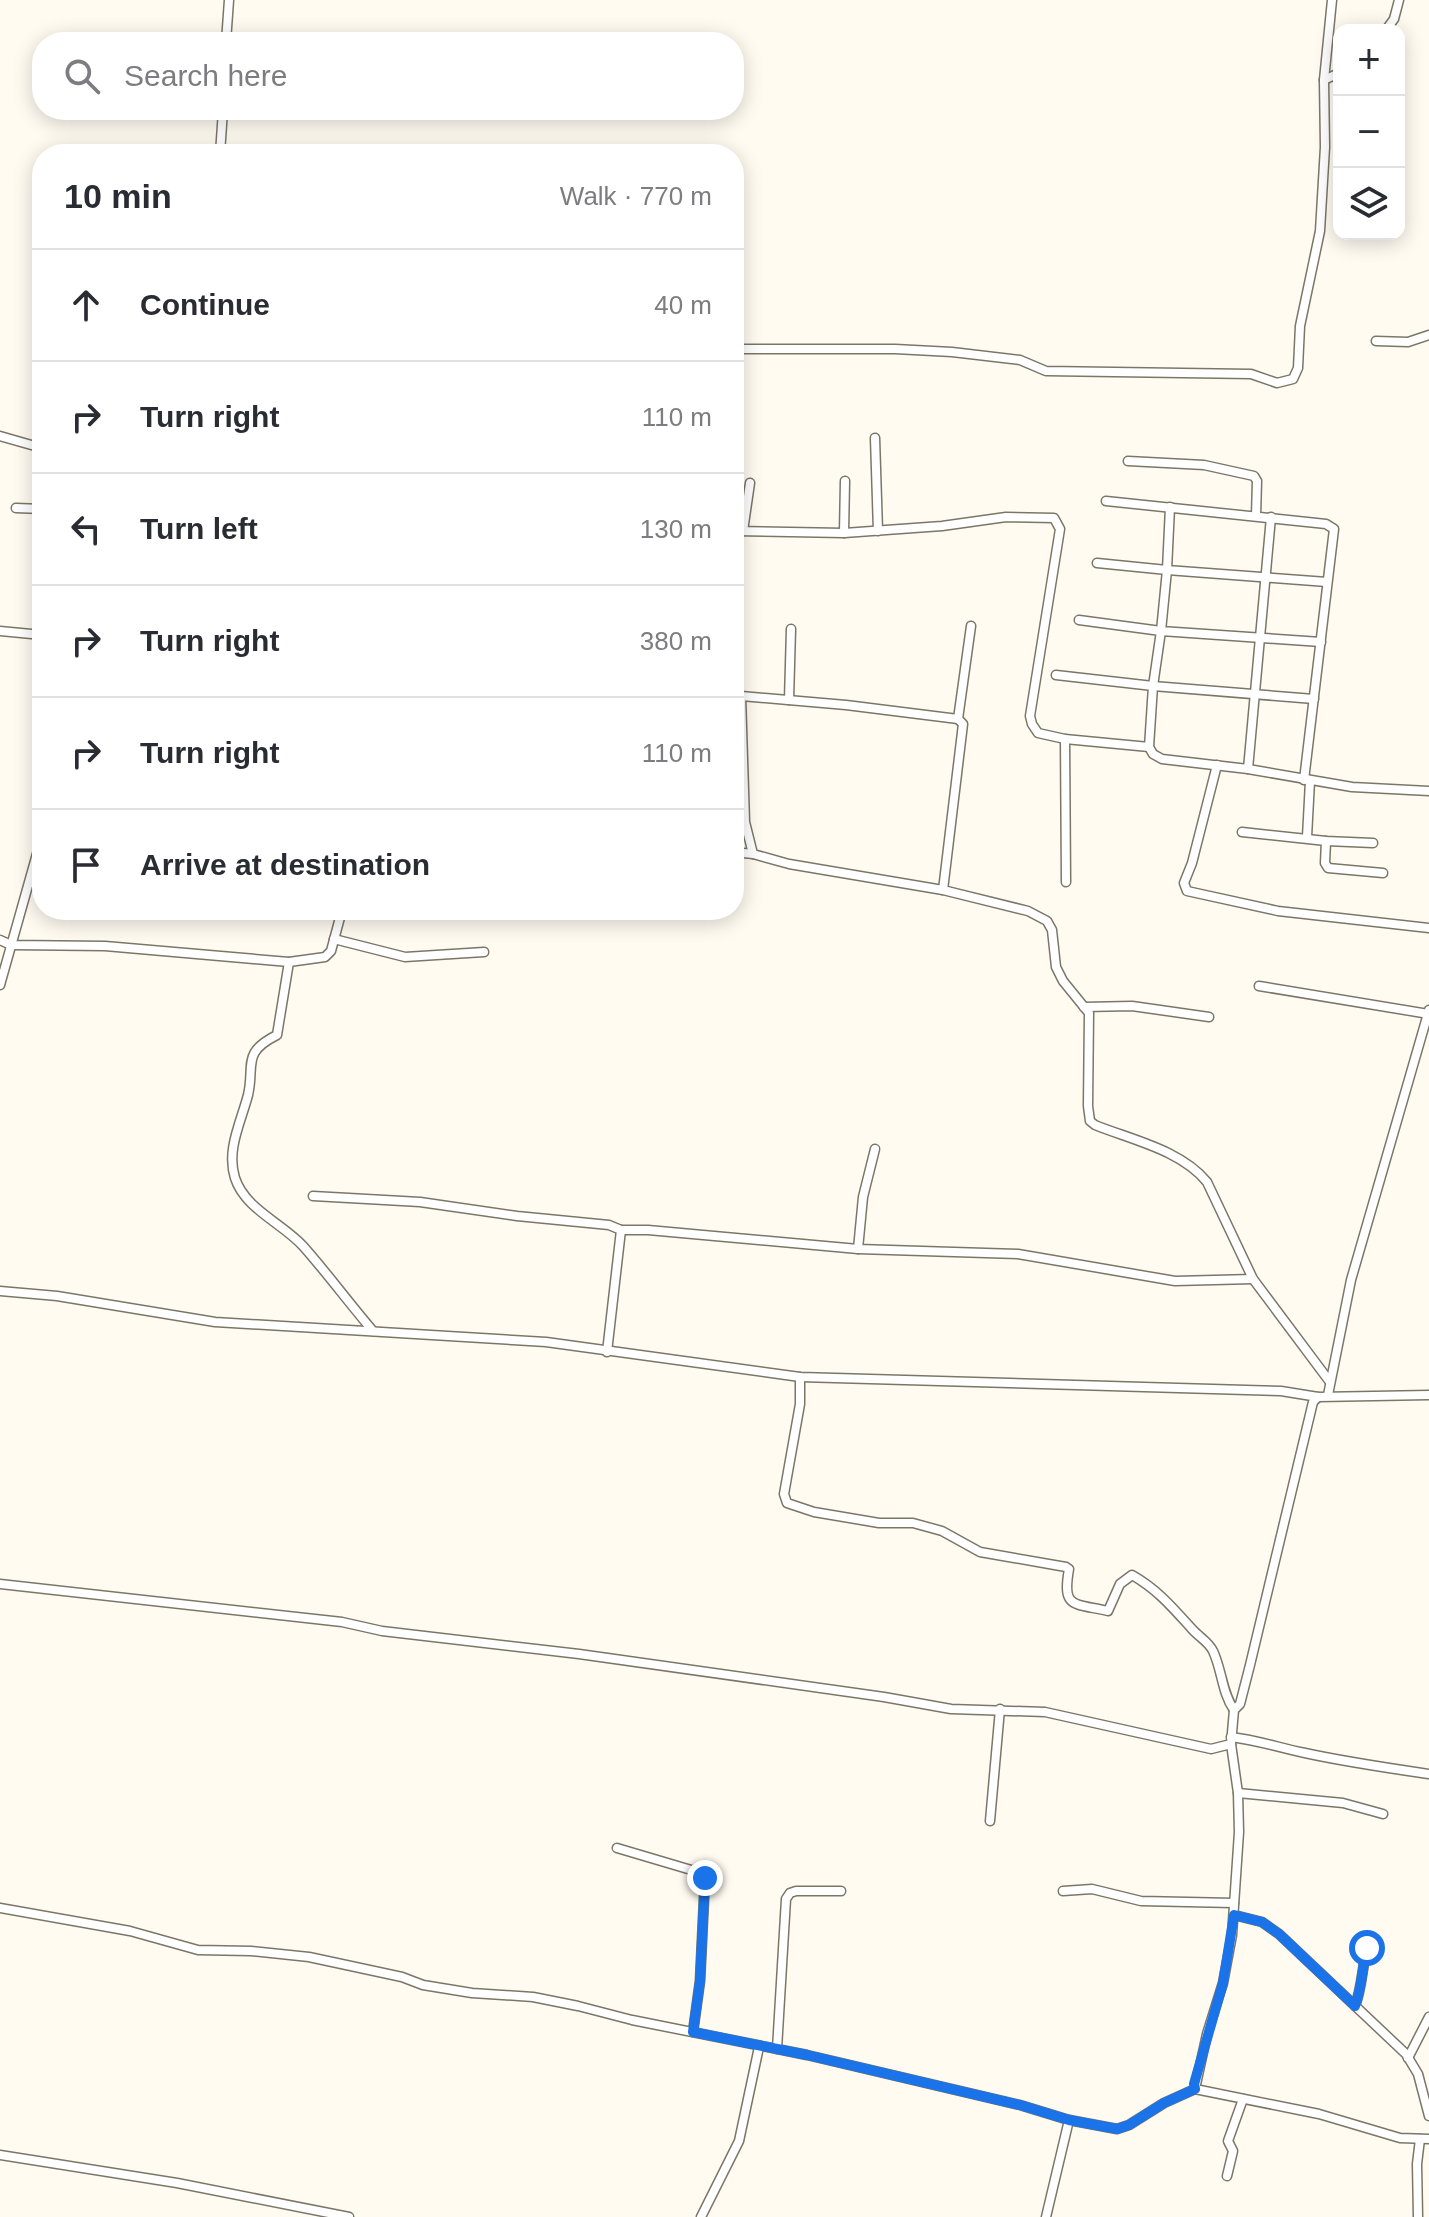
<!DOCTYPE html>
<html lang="en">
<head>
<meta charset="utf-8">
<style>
	:root { --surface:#fff; --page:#f7f7f7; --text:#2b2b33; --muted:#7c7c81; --line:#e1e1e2 }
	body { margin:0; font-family:Arial,sans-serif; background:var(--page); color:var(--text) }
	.controls { position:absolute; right:24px; top:24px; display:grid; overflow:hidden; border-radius:16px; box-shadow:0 4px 20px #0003 }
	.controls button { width:72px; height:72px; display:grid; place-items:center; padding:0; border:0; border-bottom:2px solid var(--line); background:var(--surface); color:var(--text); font:40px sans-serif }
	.stop { position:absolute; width:24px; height:24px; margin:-18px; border:6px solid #1a73e8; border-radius:50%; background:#fff }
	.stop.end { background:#1a73e8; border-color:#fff; box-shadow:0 2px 8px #0008 }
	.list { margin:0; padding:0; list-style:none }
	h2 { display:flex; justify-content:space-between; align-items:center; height:104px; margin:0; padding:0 32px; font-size:34px }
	h2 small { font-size:26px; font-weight:400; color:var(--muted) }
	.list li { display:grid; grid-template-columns:52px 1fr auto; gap:24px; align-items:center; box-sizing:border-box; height:112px; padding:0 32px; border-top:2px solid var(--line) }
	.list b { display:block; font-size:30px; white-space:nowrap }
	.list em { font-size:26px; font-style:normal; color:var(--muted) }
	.icon { flex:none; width:44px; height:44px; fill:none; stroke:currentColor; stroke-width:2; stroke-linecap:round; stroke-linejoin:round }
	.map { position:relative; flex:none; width:1429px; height:2217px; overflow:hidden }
	.search { position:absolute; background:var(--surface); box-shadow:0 4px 20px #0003; left:32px; top:32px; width:712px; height:88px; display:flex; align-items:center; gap:20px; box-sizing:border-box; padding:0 28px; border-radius:32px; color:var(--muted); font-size:30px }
	.panel { position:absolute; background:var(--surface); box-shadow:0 4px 20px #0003; left:32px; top:144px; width:712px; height:776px; border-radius:32px }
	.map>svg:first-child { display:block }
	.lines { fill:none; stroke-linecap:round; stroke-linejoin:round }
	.street-casing { stroke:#7c7668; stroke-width:11 }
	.street { stroke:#fff; stroke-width:8 }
	.route { stroke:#1a73e8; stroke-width:10 }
</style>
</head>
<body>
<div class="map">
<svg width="1429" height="2217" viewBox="0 0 1429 2217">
	<rect width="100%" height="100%" fill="#fffbf1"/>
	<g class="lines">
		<defs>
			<g id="street">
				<path d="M1386,30L1394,19L1399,0"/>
				<path d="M226,42L229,0"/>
				<path d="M1324,80L1332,0"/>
				<path d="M220,154L223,110"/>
				<path d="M1376,341L1408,342L1429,335"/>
				<path d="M734,349H895L952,352L1020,360L1046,371L1251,374L1277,383L1293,379L1298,368L1300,326L1320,231L1325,147L1324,80L1339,73"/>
				<path d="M0,436L42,448"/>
				<path d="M875,438L878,531"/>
				<path d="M1128,461L1204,465L1254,476L1257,481L1256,516"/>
				<path d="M1106,501L1326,524L1334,529L1304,780"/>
				<path d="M1170,507L1167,570L1327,582"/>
				<path d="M16,508L42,509"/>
				<path d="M734,531L844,533L942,526L1006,517L1054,518L1060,529L1030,716L1032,724L1038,733L1065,739L1149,747"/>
				<path d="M743,531L750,483"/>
				<path d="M844,533L845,481"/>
				<path d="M1097,563L1167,570L1161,631L1321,642"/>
				<path d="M1079,620L1161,631L1153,686L1314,699"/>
				<path d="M0,631L42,635"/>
				<path d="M1056,675L1153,686L1149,747L1153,754L1162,759L1248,769L1352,787L1429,791"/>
				<path d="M734,695L741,696L745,822L753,854L789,864L943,890L1028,911L1047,921L1052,930L1056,967L1063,981L1089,1013L1088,1106L1090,1121L1095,1125C1132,1140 1181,1150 1207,1182L1253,1279L1330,1382"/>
				<path d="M741,696L846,705L958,719"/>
				<path d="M789,700L791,629"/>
				<path d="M1065,739L1066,882"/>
				<path d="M1217,765L1192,863L1184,883L1187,891L1278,911L1429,928"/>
				<path d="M1248,769L1271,517"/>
				<path d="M1242,832L1326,841L1373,843"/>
				<path d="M1307,837L1310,781"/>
				<path d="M1326,841L1325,863L1328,868L1383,873"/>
				<path d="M734,852L753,854"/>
				<path d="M943,890L963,724L958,719L971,626"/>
				<path d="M334,939L405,957L484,952"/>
				<path d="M0,940L11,945L105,946L289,962L325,957L331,951L342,910"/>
				<path d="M289,962L277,1035C241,1053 255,1065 248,1095C241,1122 226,1150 235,1178C245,1209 282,1223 303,1246C327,1273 349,1303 373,1331"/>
				<path d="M0,985L42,836"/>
				<path d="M1259,986L1429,1014"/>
				<path d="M1084,1007L1132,1006L1209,1017"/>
				<path d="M313,1196L420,1202L517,1216L609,1225L621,1230L607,1352"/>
				<path d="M621,1230H648L858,1249L1018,1254L1175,1281L1253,1279"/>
				<path d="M858,1249L863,1197L875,1149"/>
				<path d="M0,1291L57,1296L215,1322L546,1342L800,1377L1281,1391L1318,1397L1429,1395"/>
				<path d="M800,1377V1404L784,1494L787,1503L814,1512L879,1523H913L942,1531L980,1552L1066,1567L1069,1569C1062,1609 1073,1603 1108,1611L1120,1584L1132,1575C1157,1589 1173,1608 1192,1629C1199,1637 1209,1642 1213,1651C1222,1670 1222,1693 1234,1710"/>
				<path d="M1328,1395L1351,1280L1429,1010"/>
				<path d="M0,1584L342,1622L382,1631L579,1654L884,1697L951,1709L1045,1712L1211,1749L1231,1744"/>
				<path d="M1231,1737C1257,1740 1280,1748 1305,1753C1346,1762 1388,1768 1429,1774"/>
				<path d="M1238,1793L1343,1803L1383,1814"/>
				<path d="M990,1821L1000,1709"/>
				<path d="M617,1848L698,1872L705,1878L700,1981L693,2032"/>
				<path d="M1063,1891L1092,1889L1141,1901L1234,1903"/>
				<path d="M0,1908L130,1931L198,1950L251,1951L309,1957L402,1977L423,1985L472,1993L533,1997L578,2006L632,2020L807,2055L1020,2105L1069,2120L1117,2129L1129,2125L1164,2103L1195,2089L1319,2114L1400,2138L1429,2139"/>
				<path d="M1234,1915L1262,1922L1279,1934L1406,2054L1418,2074L1429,2116"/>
				<path d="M1355,2006C1362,1988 1362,1968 1367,1948"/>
				<path d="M777,2049L786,1899L790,1893L796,1891H841"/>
				<path d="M1408,2058L1429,2017"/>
				<path d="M1195,2089L1207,2034L1223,1983L1232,1935L1239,1832L1238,1793L1231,1744L1234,1710L1240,1704L1250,1665L1313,1402L1318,1397"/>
				<path d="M0,2155L177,2183L349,2217"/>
				<path d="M1227,2176L1233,2151L1228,2141L1243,2099"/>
				<path d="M701,2217L739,2141L759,2047"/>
				<path d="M1046,2217L1069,2120"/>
				<path d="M1418,2217L1417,2164L1420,2139"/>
			</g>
		</defs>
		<!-- street casing -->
		<use href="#street" class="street-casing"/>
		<!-- street -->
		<use href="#street" class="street"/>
	</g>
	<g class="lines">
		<!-- route -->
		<path class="route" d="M705,1878L700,1981L693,2032L807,2055L1020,2105L1069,2120L1117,2129L1129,2125L1164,2103L1195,2089L1194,2084L1223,1983L1234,1915L1262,1922L1279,1934L1355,2006C1362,1988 1362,1968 1367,1948"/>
	</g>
</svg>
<div class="controls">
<button>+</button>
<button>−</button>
<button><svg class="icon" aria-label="layers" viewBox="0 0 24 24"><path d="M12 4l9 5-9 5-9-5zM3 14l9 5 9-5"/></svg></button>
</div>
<div class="stop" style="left:1367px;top:1948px"></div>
<div class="stop end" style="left:705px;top:1878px"></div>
<div class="search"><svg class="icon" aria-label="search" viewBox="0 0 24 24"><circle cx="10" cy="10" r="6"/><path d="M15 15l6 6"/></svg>Search here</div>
<section class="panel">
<h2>10 min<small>Walk · 770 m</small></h2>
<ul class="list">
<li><svg class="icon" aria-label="ahead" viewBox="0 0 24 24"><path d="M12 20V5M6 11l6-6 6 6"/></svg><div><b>Continue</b></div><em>40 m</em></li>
<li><svg class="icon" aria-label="right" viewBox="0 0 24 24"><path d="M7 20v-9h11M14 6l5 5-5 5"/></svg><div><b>Turn right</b></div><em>110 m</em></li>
<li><svg class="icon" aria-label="left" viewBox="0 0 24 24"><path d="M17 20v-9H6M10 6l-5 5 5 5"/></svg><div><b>Turn left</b></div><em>130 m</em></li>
<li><svg class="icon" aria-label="right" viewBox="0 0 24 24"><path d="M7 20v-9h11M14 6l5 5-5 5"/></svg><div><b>Turn right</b></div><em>380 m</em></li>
<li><svg class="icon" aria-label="right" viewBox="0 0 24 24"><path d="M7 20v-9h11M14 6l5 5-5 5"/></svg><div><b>Turn right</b></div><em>110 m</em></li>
<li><svg class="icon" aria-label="arrive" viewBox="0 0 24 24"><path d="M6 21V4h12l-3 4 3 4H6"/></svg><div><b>Arrive at destination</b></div></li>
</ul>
</section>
</div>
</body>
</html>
